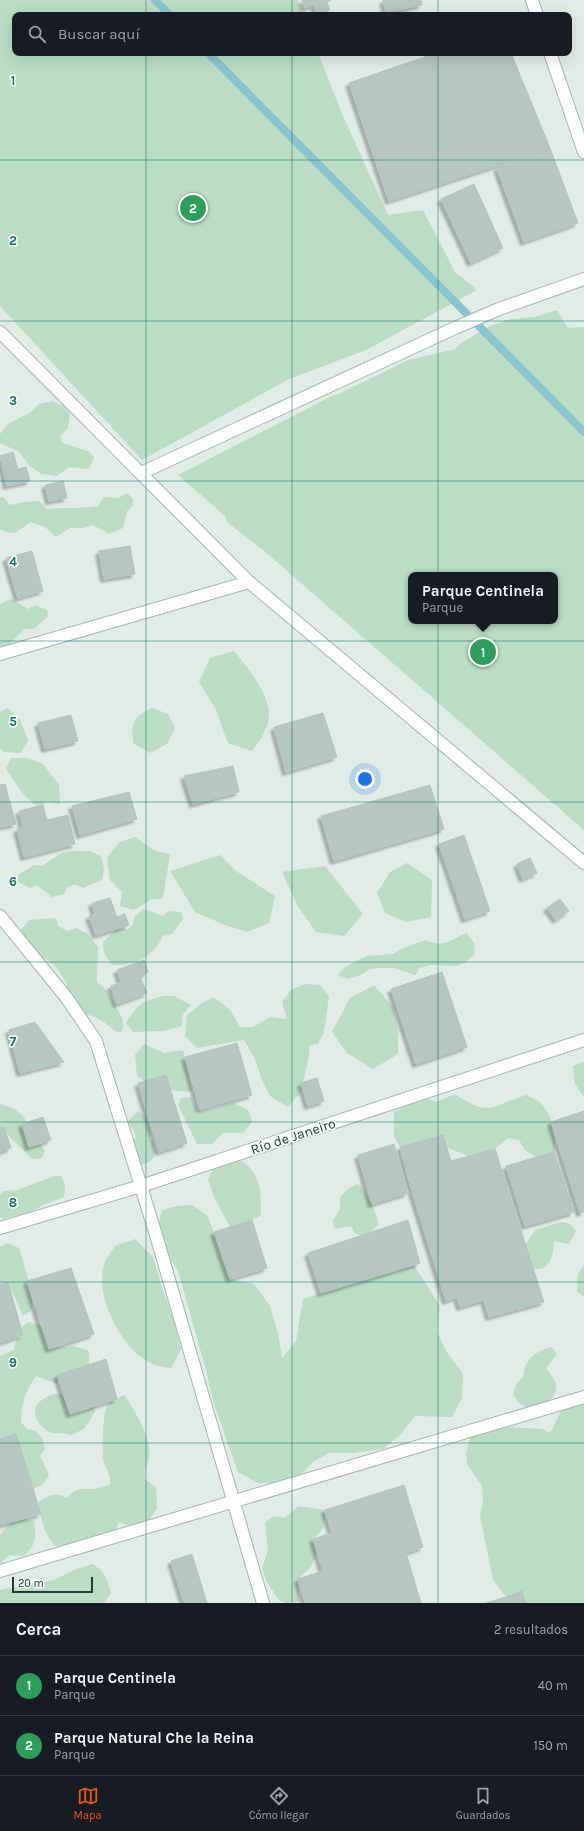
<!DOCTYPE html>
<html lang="es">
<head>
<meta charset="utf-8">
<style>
	:root { --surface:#171b24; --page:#20242c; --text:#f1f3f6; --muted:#9ea1a6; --line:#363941; --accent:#ea580c }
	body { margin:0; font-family:Karla,sans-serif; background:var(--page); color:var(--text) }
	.scale { position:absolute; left:12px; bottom:10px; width:81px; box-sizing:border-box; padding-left:4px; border:2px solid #223c36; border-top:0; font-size:11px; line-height:14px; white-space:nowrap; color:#223c36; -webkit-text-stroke:3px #f2f8f5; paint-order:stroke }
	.you { position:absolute; left:365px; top:779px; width:14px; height:14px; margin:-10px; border:3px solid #fff; border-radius:50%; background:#1a73e8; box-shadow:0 0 0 6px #1a73e833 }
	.badge { display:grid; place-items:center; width:26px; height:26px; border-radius:50%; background:var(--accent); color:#fff; font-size:13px; font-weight:700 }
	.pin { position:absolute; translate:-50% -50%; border:2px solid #fff; box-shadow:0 1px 4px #0006 }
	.popup { position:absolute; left:408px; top:572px; width:150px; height:52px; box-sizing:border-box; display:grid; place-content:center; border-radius:8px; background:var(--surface); filter:drop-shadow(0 1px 3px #0005); font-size:13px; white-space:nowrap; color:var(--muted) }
	.popup b { font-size:15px; color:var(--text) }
	.popup::after { content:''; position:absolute; left:50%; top:100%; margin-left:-8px; border:8px solid transparent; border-top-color:var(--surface) }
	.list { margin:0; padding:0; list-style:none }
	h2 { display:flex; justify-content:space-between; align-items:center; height:52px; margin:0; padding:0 16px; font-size:17px }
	h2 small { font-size:13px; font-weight:400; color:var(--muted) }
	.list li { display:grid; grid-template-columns:26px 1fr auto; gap:12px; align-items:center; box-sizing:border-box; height:60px; padding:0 16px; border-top:1px solid var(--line) }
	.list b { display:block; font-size:15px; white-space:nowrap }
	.list p { margin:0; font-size:13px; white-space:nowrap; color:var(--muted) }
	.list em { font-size:13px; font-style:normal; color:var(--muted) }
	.icon { flex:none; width:22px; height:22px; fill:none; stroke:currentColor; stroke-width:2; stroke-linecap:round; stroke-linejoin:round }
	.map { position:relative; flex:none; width:584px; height:1603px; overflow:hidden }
	.search { position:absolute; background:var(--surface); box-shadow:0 4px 16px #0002; left:12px; right:12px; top:12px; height:44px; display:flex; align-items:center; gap:10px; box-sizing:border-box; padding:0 14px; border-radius:8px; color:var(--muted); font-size:15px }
	.sheet { height:172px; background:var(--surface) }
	nav { display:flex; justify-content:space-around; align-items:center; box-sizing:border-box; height:56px; border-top:1px solid var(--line); background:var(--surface); font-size:11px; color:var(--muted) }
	nav a { display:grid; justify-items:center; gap:2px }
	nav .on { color:var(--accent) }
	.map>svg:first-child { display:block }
	.green { fill:#baddc4; fill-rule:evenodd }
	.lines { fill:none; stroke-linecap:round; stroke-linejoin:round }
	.stream { stroke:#89c4d0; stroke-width:8 }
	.building { fill:#b6c6c0; stroke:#b4c5be; filter:url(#shadow) }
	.minor-casing { stroke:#a4b4ae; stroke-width:14 }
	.minor { stroke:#fff; stroke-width:12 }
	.grid { fill:none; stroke:#0f766e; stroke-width:1; stroke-opacity:0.55 }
	.labels { text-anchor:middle; stroke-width:3.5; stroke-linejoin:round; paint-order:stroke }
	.street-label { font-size:14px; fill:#223c36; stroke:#f2f8f5 }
	.grid-label { font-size:13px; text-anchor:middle; font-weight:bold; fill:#0f766e; stroke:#f2f8f5; stroke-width:3.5; stroke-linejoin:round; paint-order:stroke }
</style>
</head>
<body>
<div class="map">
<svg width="584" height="1603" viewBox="0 0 584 1603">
	<defs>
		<filter id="shadow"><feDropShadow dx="-3.5" dy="3.5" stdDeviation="1" flood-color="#0004"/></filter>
	</defs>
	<rect width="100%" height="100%" fill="#e1ece7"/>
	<!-- green -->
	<g class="green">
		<path d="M0,0H297L303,15H15V53H318L342,114L388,215L423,210L455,272L477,290L366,350L289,379L142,460L0,306Z"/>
		<path d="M557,310L568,328L584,327V830L262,549L228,523L225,516L178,475L332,396L339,394L408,360L456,349L458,345L490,326L510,319L534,317ZM411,575H555V621H411Z"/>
		<path d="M53,401L64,406L70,414L68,428L60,436L63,443L90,452L94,458L89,469L69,467L57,476L41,474L29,465L19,452L0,443V434L8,424L31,412L39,404Z"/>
		<path d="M127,493L133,499V505L127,511L123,528L109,534L93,525L83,528H70L56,537L45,527L30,522C18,531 15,537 0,529V498L3,497L10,505L23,502L39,501L47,509C64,507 82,509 98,506L104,497L118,498Z"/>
		<path d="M11,599L28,609L35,605L47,610L48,616L34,629H25L9,644L0,647V604Z"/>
		<path d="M234,651C247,667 267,691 269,712C270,727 260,740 252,751L228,743L216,710L199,682L210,658Z"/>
		<path d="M8,708L20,720L28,740L21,753L4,752L0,748V712Z"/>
		<path d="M152,708L168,714L175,728L167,744L150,753L134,744C130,723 133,717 152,708Z"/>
		<path d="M11,758H28L43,764L59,785L60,804L48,802L38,807C24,798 15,782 6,769Z"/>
		<path d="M135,837L155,851L170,854L163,899H152L134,910L120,906L122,892L110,880L107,857L120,842Z"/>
		<path d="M72,851H89L101,856L104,869L102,880L83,888L75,884L67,888L64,894L52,897L37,885L30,888L18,882V875L34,865L42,866L61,853Z"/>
		<path d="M220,855L236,871L275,896L269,923L247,932L225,925L195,912L170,871Z"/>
		<path d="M407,863L432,880L431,917L406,922L385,913L377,893L390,872Z"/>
		<path d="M325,866L363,914L344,936L316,932L297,905L282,872Z"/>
		<path d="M144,909L163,916L168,911L181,912L183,919L172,934L163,936C153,957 136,966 112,965L104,953L103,942L118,928L127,930L133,924L134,917Z"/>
		<path d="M56,918L58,926L67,931L76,928L88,934L98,947L97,982L108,992L123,1020V1029L120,1033C112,1030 108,1025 101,1020C93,1015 85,1014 76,1014L66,997L67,984L57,968L49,961L27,951L20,931L29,920Z"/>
		<path d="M467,933L474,943L475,954L466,962L456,966L432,965L420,968L415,975L394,968H382L370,969L361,975L348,979L338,975L345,967L367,956L393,954L403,948L426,940C445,949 450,939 467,933Z"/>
		<path d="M305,984L320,985L329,996L324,1032L318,1044L310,1045L308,1061L301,1092L288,1107L270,1096L262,1080L255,1059L244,1040L197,1048L185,1036L187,1015L202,1003L214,997L230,1010L240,1027H253L270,1017L287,1019L282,1002L291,990Z"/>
		<path d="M374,985L393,1007L398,1032V1054L373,1069L347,1053L332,1032L350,998Z"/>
		<path d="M164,996H174L191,1005L183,1014L182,1026L164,1031L133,1032L126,1023C137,1005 143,1000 164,996Z"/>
		<path d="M144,1044L164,1053L183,1050L192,1090L190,1092L156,1089L137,1076L135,1055Z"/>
		<path d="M582,1062H584V1097L575,1084L573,1066Z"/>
		<path d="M455,1094C490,1118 491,1106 526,1095C530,1097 536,1099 540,1102C552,1115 557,1135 554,1152L536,1157L525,1150L519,1140L508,1138L495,1149L468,1156L446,1147L442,1135L400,1147L394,1136V1112L424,1097L436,1102Z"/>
		<path d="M191,1097L198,1111L213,1109L234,1103L249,1111L252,1122L243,1133H223L212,1144H197L178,1105L181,1098Z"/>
		<path d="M0,1104C23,1110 28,1119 32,1141L41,1145L45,1151L42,1158L32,1159L0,1127Z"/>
		<path d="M138,1111C147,1118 153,1128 150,1140L153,1141C156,1153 156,1162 142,1164L118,1114L132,1140L136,1137L128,1121Z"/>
		<path d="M233,1158C237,1160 244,1162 247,1165C262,1178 261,1198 261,1215L252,1220L230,1227L214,1197L208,1180L217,1160Z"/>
		<path d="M54,1176H61L65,1186L64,1197L43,1205L31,1212L3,1219L0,1216V1195L3,1191L17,1190Z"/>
		<path d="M358,1184C369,1194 375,1210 379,1224L372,1231L361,1236L354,1232L351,1226L334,1229L333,1221L340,1209V1197L349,1188Z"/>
		<path d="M192,1205L208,1216L230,1279L254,1284L270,1306L278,1333L282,1358L296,1341L303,1299L413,1264L440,1306L437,1332L446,1351L463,1374L462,1398L452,1417L415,1416L401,1434L383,1449L353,1453H329L313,1462L300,1475L280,1483H258L238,1472L212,1398L206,1370L178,1271L156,1235L162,1210L177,1206Z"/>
		<path d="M561,1222L570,1224L576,1231L569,1244L554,1241C553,1255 552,1270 534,1269L526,1244L535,1230Z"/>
		<path d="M135,1239L153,1257L162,1288L174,1319L181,1349L171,1368C161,1367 153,1365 145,1360C119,1343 93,1293 105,1262C107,1256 112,1251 115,1246Z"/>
		<path d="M7,1243L19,1248C23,1261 34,1295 32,1308C30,1313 27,1314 23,1316L8,1282L0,1285V1247Z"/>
		<path d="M584,1265V1297L577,1291L578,1274Z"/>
		<path d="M29,1322L42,1326L49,1348L74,1346L89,1351V1365L57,1375L59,1380L57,1384L36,1376C26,1391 21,1403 21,1422L27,1429L36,1431L42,1438L45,1449L40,1456L49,1475L42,1485L33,1489L16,1434L0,1439V1356L14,1350L16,1340L23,1335L21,1327Z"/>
		<path d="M552,1347L557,1354L546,1368C549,1372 553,1377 555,1382C561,1398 542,1406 530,1409L519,1403L513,1395L516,1385L524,1375C524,1358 537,1351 552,1347Z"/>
		<path d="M584,1392V1603H525L521,1591L506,1597L493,1580L480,1516L483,1500L482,1486L467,1464L466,1453L471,1434L497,1426L542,1429L550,1433L564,1405Z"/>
		<path d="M53,1394H61L66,1400L70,1414L94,1406L95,1412L85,1428L72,1435C65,1433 60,1434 53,1433C43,1431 32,1418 36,1407C39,1400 47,1397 53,1394Z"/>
		<path d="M124,1395C134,1410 153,1439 149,1458C147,1468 144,1467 145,1479L156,1487L157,1508L149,1520L133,1527L119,1522C112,1542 102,1550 82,1554C79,1555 75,1556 73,1556C66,1555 57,1547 52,1542C43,1532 41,1515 38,1502C50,1496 54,1491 67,1498C77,1487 80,1489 93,1489C99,1489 105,1486 110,1485C112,1475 105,1468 103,1459C102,1449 102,1407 110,1402C113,1399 119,1398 124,1395Z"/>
		<path d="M298,1506L325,1510C325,1525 325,1529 313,1539L317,1553L311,1567L298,1579L299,1602L287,1603L279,1600L267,1582L262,1569L268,1550L265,1522L274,1516L285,1518Z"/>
		<path d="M24,1519L34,1521C36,1539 37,1543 24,1556L9,1555L0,1563V1535L11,1522Z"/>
		<path d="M92,1564C105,1571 107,1579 111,1593L104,1603H0V1590L54,1580L74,1570Z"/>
	</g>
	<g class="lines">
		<!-- stream -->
		<g class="stream">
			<path d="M155,0L170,15"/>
			<path d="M208,53L584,432"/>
		</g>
	</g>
	<!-- building -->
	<g class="building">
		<path d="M302,0H331L327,2L330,10L317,14L314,5L305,8Z"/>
		<path d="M383,0H421L422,5L386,12Z"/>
		<path d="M436,53H511L550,148L389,201L349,83Z"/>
		<path d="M550,148L578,223L524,242L497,168Z"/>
		<path d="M474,184L503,248L471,263L441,199Z"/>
		<path d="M13,452L18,469L26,467L30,481L7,486L0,456Z"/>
		<path d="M63,481L67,498L49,501L45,485Z"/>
		<path d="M130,546L135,574L104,579L99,551Z"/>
		<path d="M32,551L43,591L18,598L6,558Z"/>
		<path d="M323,713L337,757L286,772L274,727Z"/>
		<path d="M71,715L78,741L45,749L38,723Z"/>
		<path d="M233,766L239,792L193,804L184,776Z"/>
		<path d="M5,784L16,824L0,827V785Z"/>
		<path d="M430,785L444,829L334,861L321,816Z"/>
		<path d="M129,792L137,819L80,835L72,806Z"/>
		<path d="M43,805L47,820L68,815L75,844L24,857L17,829L23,827L19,811Z"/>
		<path d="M464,835L490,911L465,919L439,844Z"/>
		<path d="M530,858L537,873L523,879L517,864Z"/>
		<path d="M110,898L117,917L125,914L129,925L96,935L89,916L95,914L92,903Z"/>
		<path d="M560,899L569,911L556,920L547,908Z"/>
		<path d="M144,960L148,972L140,976L147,993L117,1004L111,986L121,982L117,970Z"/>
		<path d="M442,972L467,1047L416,1064L391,989Z"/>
		<path d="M35,1022L64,1062L20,1073L9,1030Z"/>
		<path d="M237,1043L252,1095L200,1109L185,1057Z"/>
		<path d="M166,1075L187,1143L159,1152L138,1083Z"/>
		<path d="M317,1078L324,1101L308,1106L301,1083Z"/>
		<path d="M584,1111V1212L580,1213L551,1122Z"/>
		<path d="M43,1117L51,1140L29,1147L22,1124Z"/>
		<path d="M4,1127L11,1148L0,1152V1128Z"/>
		<path d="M443,1135L451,1161L495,1149L544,1302L489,1317L484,1300L460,1307L457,1297L446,1301L411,1188L400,1147Z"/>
		<path d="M394,1144L408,1193L372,1204L358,1155Z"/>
		<path d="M554,1152L574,1212L525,1226L506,1166Z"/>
		<path d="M252,1220L267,1268L230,1279L214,1232Z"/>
		<path d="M408,1220L420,1263L321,1293L308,1253Z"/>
		<path d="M71,1268L94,1334L49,1349L27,1281Z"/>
		<path d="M8,1282L23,1335L0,1343V1285Z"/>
		<path d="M106,1359L117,1399L70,1414L57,1375Z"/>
		<path d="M16,1434L41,1514L0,1525V1439Z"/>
		<path d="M404,1485L423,1547L406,1553L421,1603H305L298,1579L323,1571L313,1539L332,1533L325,1510Z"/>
		<path d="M192,1554L207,1603H184L171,1561Z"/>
		<path d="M522,1591L525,1603H486L506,1597Z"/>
	</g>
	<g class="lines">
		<defs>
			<g id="minor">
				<path d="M532,0L537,15"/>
				<path d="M550,53L584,152"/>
				<path d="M0,332L249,582L584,863"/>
				<path d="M141,473L457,327L499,309L584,279"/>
				<path d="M0,654L249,582"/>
				<path d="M0,916L66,997L96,1041L156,1235L263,1603"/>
				<path d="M0,1228L141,1186L584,1040"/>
				<path d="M0,1571L584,1397"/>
			</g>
		</defs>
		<!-- minor casing -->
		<use href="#minor" class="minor-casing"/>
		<!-- minor -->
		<use href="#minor" class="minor"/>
	</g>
	<!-- grid -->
	<path class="grid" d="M146,0V15M292,0V15M438,0V15M146,53V1603M292,53V1603M438,53V1603M0,160H584M0,321H584M0,481H584M0,641H584M0,802H584M0,962H584M0,1122H584M0,1282H584M0,1443H584"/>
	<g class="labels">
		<!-- street labels -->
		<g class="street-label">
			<text transform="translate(293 1136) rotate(-18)" y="5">Río de Janeiro</text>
		</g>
	</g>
	<g class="grid-label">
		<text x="13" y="85">1</text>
		<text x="13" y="245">2</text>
		<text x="13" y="405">3</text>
		<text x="13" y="566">4</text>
		<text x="13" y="726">5</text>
		<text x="13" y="886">6</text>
		<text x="13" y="1046">7</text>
		<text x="13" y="1207">8</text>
		<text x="13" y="1367">9</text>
	</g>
</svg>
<div class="scale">20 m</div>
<div class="you"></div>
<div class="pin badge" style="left:483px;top:652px;background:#2e9e5b">1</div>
<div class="popup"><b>Parque Centinela</b>Parque</div>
<div class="pin badge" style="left:193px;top:208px;background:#2e9e5b">2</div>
<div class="search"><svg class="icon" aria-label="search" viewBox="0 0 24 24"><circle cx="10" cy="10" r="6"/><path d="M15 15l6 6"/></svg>Buscar aquí</div>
</div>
<section class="sheet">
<h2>Cerca<small>2 resultados</small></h2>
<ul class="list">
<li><span class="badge" style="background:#2e9e5b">1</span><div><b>Parque Centinela</b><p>Parque</p></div><em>40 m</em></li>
<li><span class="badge" style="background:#2e9e5b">2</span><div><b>Parque Natural Che la Reina</b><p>Parque</p></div><em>150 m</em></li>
</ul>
</section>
<nav>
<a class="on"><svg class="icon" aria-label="map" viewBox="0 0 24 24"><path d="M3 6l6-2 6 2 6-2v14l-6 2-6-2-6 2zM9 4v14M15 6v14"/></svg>Mapa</a>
<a><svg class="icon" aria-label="directions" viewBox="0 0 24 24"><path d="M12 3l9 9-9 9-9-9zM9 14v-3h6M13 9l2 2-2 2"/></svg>Cómo llegar</a>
<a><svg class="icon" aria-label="saved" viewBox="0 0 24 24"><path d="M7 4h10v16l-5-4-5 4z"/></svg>Guardados</a>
</nav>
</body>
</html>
